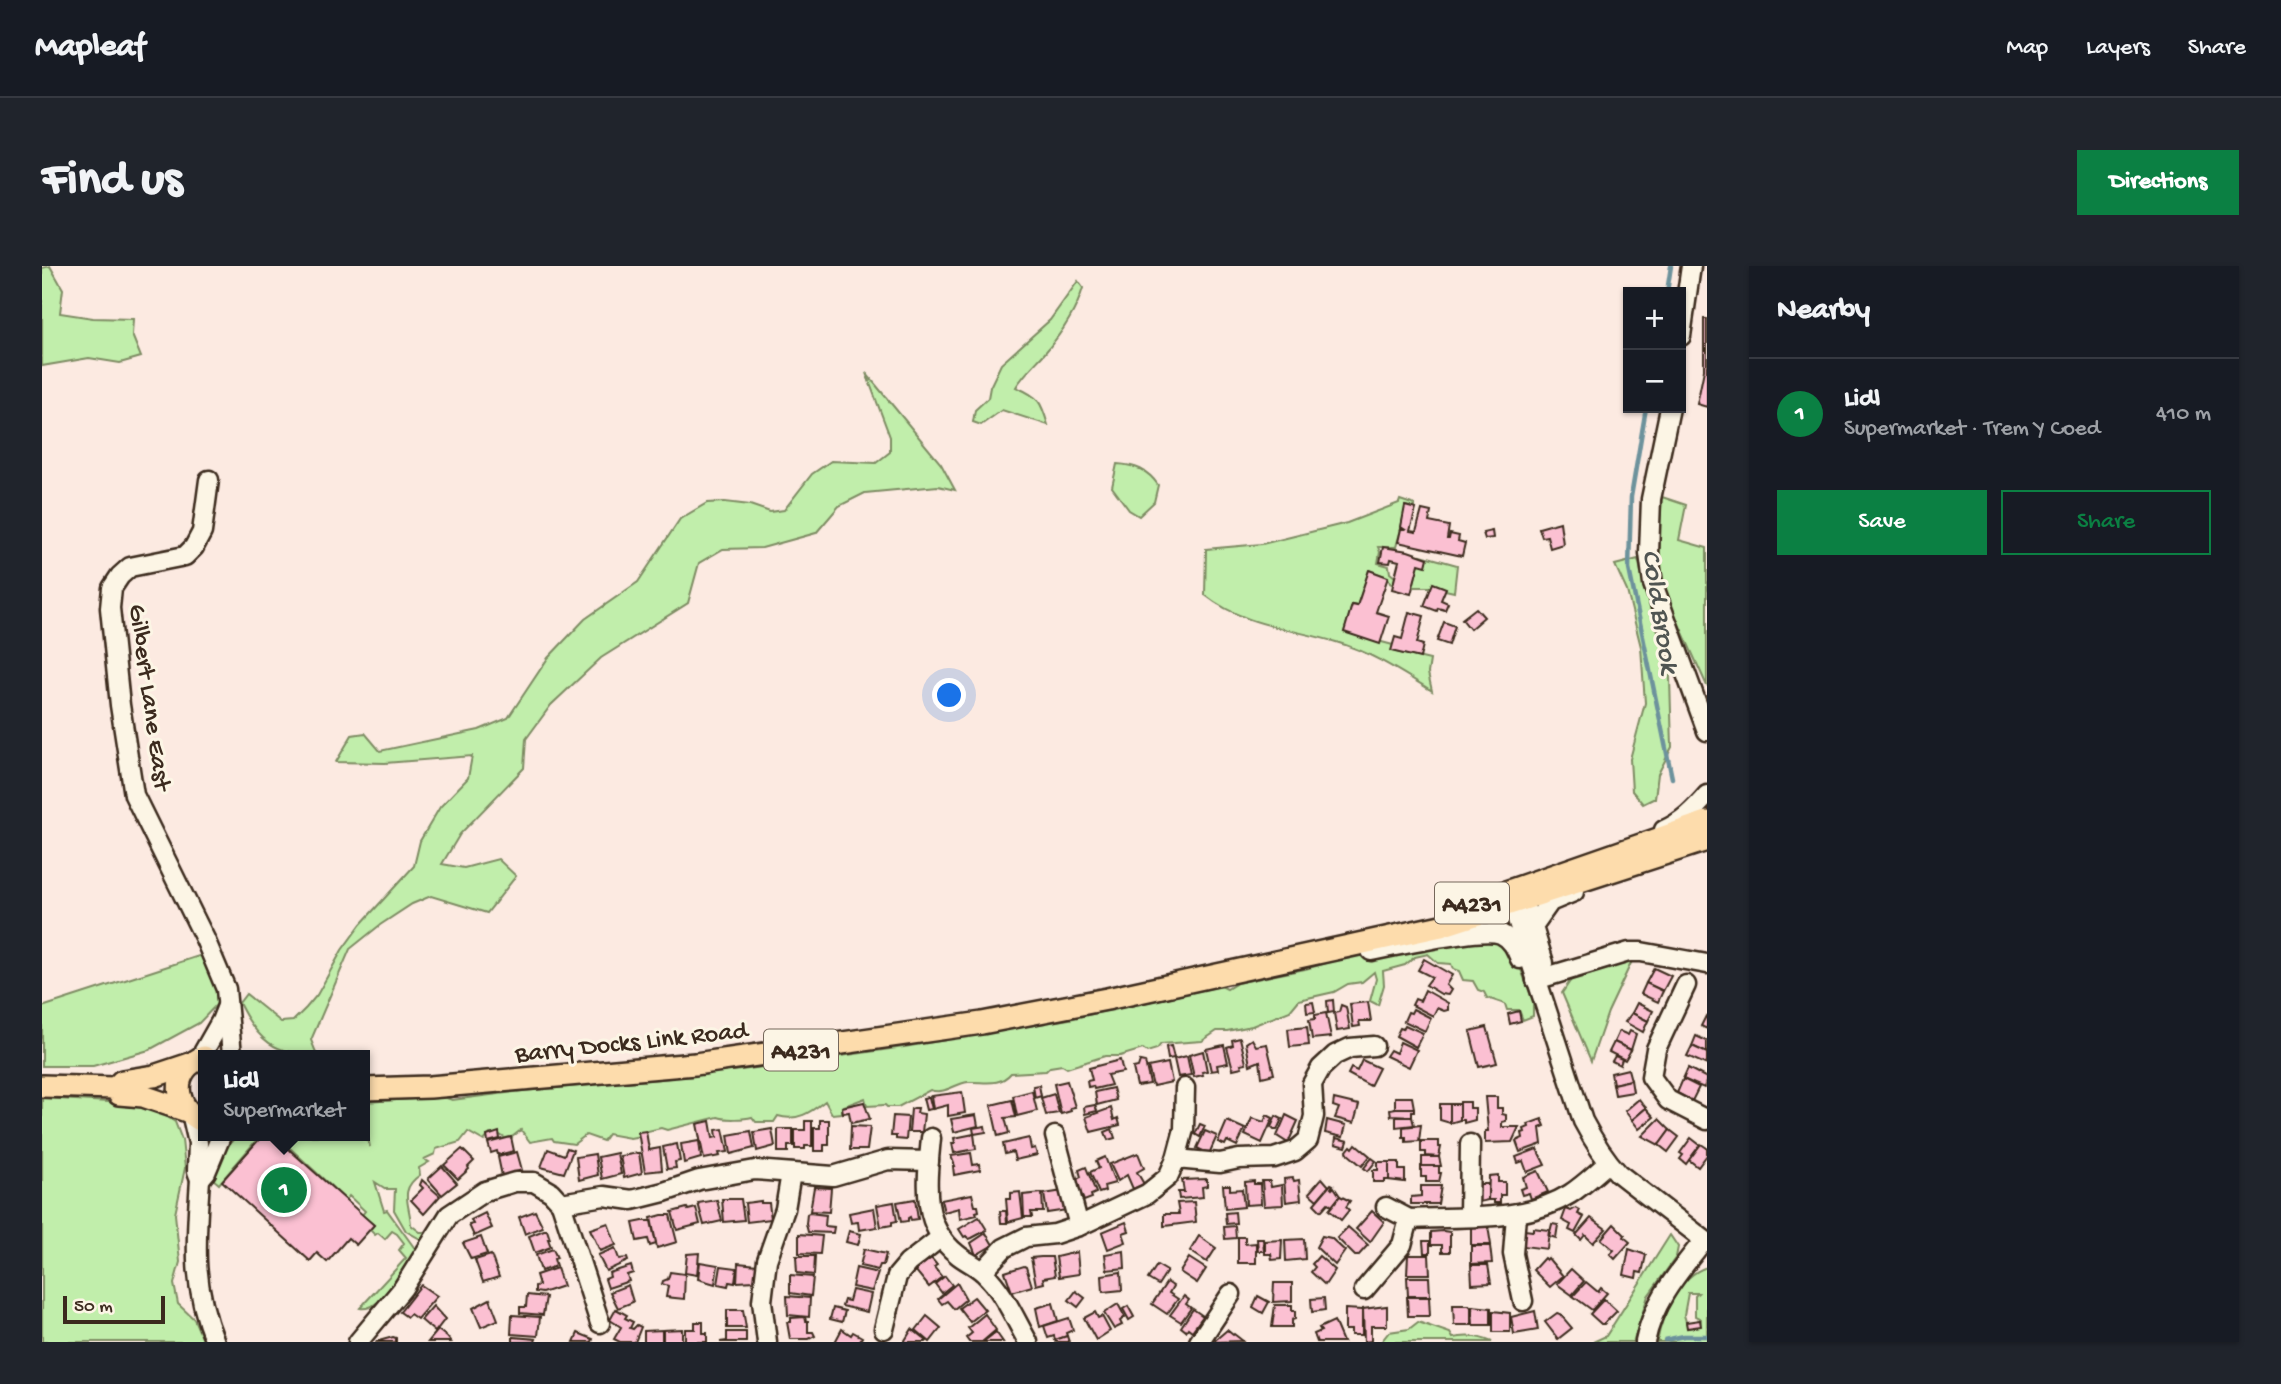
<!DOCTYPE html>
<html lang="en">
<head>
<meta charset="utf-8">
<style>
	:root { --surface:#171b24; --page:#20242c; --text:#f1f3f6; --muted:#9ea1a6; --line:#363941; --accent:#0b8043 }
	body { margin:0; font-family:"Gochi Hand",sans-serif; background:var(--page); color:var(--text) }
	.controls { position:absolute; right:21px; top:21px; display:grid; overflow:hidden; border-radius:0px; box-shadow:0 2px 5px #0004 }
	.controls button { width:63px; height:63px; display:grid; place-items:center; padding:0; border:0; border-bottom:2px solid var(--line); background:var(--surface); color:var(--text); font:35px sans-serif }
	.scale { position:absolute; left:21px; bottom:18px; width:102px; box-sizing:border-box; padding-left:7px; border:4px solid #3b2a1e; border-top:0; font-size:19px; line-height:24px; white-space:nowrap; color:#3b2a1e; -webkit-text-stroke:5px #fcf5e5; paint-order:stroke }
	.you { position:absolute; left:908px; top:430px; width:24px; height:24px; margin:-18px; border:5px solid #fff; border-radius:50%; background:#1a73e8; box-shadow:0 0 0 10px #1a73e833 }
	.badge { display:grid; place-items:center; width:46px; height:46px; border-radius:50%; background:var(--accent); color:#fff; font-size:23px; font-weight:700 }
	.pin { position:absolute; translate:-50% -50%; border:4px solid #fff; box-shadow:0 2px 7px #0006 }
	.popup { position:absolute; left:156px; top:784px; width:172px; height:91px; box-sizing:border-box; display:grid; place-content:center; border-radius:0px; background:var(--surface); filter:drop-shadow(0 2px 5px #0005); font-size:23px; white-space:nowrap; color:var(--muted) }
	.popup b { font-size:26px; color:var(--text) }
	.popup::after { content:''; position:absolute; left:50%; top:100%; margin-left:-14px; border:14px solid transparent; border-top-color:var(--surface) }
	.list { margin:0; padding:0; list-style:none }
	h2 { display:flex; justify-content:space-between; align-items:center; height:91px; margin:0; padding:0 28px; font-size:30px }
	h2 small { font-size:23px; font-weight:400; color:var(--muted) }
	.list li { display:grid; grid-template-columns:46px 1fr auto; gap:21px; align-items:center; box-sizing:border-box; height:112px; padding:0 28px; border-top:2px solid var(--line) }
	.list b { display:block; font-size:26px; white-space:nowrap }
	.list p { margin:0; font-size:23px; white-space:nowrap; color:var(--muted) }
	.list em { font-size:23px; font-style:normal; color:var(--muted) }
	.actions { display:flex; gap:14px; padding:21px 28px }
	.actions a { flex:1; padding:16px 0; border:2px solid var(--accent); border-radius:0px; text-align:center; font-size:24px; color:var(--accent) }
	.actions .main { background:var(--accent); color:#fff }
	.map { position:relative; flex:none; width:1665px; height:1076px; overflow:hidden; border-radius:0px }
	header { display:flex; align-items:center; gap:42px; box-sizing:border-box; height:98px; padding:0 35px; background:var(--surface); border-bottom:2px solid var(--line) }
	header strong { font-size:33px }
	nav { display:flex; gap:38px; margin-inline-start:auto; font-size:24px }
	.intro { display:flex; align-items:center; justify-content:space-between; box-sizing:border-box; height:168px; padding:0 42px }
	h1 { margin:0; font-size:49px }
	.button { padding:18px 32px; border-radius:0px; background:var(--accent); color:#fff; font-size:24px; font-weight:700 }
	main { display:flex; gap:42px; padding:0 42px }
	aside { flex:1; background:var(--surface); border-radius:0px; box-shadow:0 2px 5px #0004 }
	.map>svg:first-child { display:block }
	.green { fill:#c1eeab; stroke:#7e8c64; stroke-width:2; fill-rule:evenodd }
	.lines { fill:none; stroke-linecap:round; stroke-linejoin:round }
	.stream { stroke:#6d929c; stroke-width:4.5 }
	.building { fill:#fbc0d2; stroke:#3b2a1e; stroke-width:2 }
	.minor-casing { stroke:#3b2a1e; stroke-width:23 }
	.major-casing { stroke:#3b2a1e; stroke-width:26 }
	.minor { stroke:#fcf5e5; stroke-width:18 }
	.major { stroke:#fddcac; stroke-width:21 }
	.labels { text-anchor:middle; stroke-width:6; stroke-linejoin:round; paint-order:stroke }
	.shield { fill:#fcf5e5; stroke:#75675a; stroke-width:2 }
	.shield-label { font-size:24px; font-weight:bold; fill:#3b2a1e }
	.street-label { font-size:26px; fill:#3b2a1e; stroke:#fcf5e5 }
	.water-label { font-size:28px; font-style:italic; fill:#505552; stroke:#fcf5e5 }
</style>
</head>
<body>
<header>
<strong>Mapleaf</strong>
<nav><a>Map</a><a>Layers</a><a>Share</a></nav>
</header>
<div class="intro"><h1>Find us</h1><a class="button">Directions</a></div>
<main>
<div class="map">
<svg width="1665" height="1076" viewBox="0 0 1665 1076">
	<rect width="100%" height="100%" fill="#fceae1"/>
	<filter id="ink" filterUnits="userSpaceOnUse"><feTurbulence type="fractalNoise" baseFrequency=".0143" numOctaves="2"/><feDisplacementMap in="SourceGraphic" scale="14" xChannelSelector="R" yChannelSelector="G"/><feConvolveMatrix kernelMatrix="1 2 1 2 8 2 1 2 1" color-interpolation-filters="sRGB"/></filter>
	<g filter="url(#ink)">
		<!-- green -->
		<g class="green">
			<path d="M8,0L21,23L18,47L51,52L91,53L90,69L99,91L78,97L47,92L0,100V2Z"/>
			<path d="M1036,15L1041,22C1034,46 1019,68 1002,88C992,99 982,108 974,121C997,131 999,135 1006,159L960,144L939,159L931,156L933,144L946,132L948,121L959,98L1008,54Z"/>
			<path d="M824,107L899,198L913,224L896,220L823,227L797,240L774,267L720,282L681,283L657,297L646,337L559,392L509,439L484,473L482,502L418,568L400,598L422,602L456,593L474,610L445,647L389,630L370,638L338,659L308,683L269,774L275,789C233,789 215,774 197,737L204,728L239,756L251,755L264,742L275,729L300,684L319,658L372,600L378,575L398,541L426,512L430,490L343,497L294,496L310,469L323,467L338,485L437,464L466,452L506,392L543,353L596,316L638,253L665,237L683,236L708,239L728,246L742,244L770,208L789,195L834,197L848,186V171Z"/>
			<path d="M1075,198C1093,199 1106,204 1116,219L1112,236L1097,250L1087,244L1070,221Z"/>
			<path d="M1620,231L1644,239L1637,274L1665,282V420L1619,318L1617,268Z"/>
			<path d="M1358,234L1373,239V242L1364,240L1359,261L1362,263H1359L1354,281H1336L1338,286L1336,297L1347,300L1348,307L1353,311L1351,319L1348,317L1346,311L1327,304L1315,340L1310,339L1302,366L1351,379L1350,385L1388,394L1386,407L1390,425C1359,406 1329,386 1294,376C1248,362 1202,360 1163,329L1164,283L1220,278L1305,257L1357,237Z"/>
			<path d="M1379,289L1415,299L1412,326L1390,321H1371Z"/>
			<path d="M1596,293L1610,350L1624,384L1628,412L1630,481L1616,508L1613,532L1601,538L1590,525L1588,493L1603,437L1599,381L1585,325L1573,299Z"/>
			<path d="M1457,673L1475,693L1491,735V750L1481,754L1477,744H1465L1463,738L1445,732L1442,726L1436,724L1431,715L1421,714L1417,705L1411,703L1409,698L1396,697L1386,688L1373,691L1363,699L1341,705L1342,719L1336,739L1328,735L1334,713L1332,706L1320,716L1306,718L1292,726L1257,734L1248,745L1210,760L1185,765H1175L1160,775L1119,778L1115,783L1105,786L1101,783L1078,790H1063L1025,802L1020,799L1008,801L1004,805L969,807C957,821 942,815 926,816C912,818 902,829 888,824L856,841H845L843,839L825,840L823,832L802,840L799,847L790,848L783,835C769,846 755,856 736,850L732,856H714L710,851C703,853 683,854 676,851L625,864L619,862L601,866L599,870L588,872L566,868L561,875L544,869L532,878L512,875L510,872L488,876L479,864L470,871L463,872L456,868H448L442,875L426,866L418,876L394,883L393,888L382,893L387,896L377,902L378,909C356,924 368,938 369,959L378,966H383L384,970L380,974L364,965L352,944L353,923H344L333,916L342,945L345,944L374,984C365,1000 339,1047 318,1042L364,992L357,984L362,977L355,968L350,965L343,973L336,967L333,969L328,964L332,959L320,949L323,945L307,930L304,934L235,870L323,869L328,881L323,857V836L402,831L410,834L480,825L663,809L681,803L692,805L862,781L1027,753L1179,720L1185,723L1195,717L1263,703L1331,684Z"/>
			<path d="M160,689L176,719L177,736L157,757L107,784L51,800H0V741Z"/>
			<path d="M1590,695L1566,746L1549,795L1520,727L1531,711L1558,700Z"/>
			<path d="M0,832L67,836L115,844L133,856L140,874L143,902L133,948L138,996L132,1018L136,1038L152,1053L162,1076H0Z"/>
			<path d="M194,870H218L177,918L171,913C175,897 183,882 194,870Z"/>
			<path d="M1628,969L1636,981L1634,991L1606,1030L1591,1076H1551L1564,1070Z"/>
			<path d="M1665,1001V1076H1615C1620,1049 1636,1010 1665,1001ZM1646,1027H1656L1653,1030V1050L1659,1053L1658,1060L1646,1062L1642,1049Z"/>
			<path d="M1376,1056L1408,1067L1411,1072C1425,1069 1437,1070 1450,1076H1339L1347,1066L1367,1063Z"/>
		</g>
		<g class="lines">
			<!-- stream -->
			<g class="stream">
				<path d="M1625,26L1629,0"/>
				<path d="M1604,142L1589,231L1587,303L1630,512"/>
				<path d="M1623,1074L1642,1070H1665"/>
			</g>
		</g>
		<!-- building -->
		<g class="building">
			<path d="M1662,53H1665V141L1655,138L1662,104Z"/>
			<path d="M1363,240L1374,243L1368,265L1374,266L1380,244L1389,246L1387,256L1407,260L1405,273H1407L1408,268L1417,270L1416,275L1423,277L1420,290L1356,276L1359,263H1362L1359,261Z"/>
			<path d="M1518,256L1521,278L1508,282L1505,270L1500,271L1497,262Z"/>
			<path d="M1450,265L1451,272L1443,273L1441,267Z"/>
			<path d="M1341,281L1366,285L1386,292L1384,300L1377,298L1369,328L1350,323L1357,295L1349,293L1348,297L1338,296Z"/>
			<path d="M1327,304L1346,311L1334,346L1347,350L1338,378L1302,366L1310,339L1315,340Z"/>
			<path d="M1391,317L1404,322L1399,334L1406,337L1403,344L1396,342L1395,345L1382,340Z"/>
			<path d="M1434,342L1442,351L1428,363L1420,353Z"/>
			<path d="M1367,346L1382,350L1375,377L1381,379L1378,392L1349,385L1353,371L1360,373Z"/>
			<path d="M1402,356L1413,360L1407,379L1395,375Z"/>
			<path d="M1382,693L1410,709L1404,719L1409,724L1406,729L1399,728L1384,719L1390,711L1376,704Z"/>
			<path d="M1612,702L1629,710L1621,725L1604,717Z"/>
			<path d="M1604,717L1621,725L1616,736L1599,728Z"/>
			<path d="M1383,724L1406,737V744L1402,745L1395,742L1391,750L1370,739L1373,733L1378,735Z"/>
			<path d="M1291,734L1292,746L1286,747L1285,735Z"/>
			<path d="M1271,736L1273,746L1265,747L1264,737Z"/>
			<path d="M1326,736L1329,755H1317L1318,760L1311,761L1308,738Z"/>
			<path d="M1595,737L1611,745L1606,755L1590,747Z"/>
			<path d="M1299,739L1304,741L1308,763L1295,765L1292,747L1297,746Z"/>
			<path d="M1371,743L1389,752L1383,765L1362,755L1366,746L1369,747Z"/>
			<path d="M1477,745L1479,755L1468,758L1466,748Z"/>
			<path d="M1284,747L1289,771L1270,773L1267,754L1273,753V749Z"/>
			<path d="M1590,747L1606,755L1601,766L1583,756Z"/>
			<path d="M1664,750L1665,751V763L1659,760Z"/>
			<path d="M1363,759L1381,767L1374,781L1354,770L1358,762L1361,763Z"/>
			<path d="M1265,761L1267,779L1248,781L1246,763Z"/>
			<path d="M1445,761L1455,797L1437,801L1428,765Z"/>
			<path d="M1577,765L1586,769L1588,765L1594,768L1589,784L1572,776Z"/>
			<path d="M1654,770L1665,775V787L1650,780Z"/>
			<path d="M1198,772L1204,797L1199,798L1200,801L1191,803L1185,781L1191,779L1190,774Z"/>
			<path d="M1210,773L1214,780L1225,778L1232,808L1220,811L1218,795L1208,799L1204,777Z"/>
			<path d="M1358,776L1375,784L1367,801L1344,790L1348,784L1354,787Z"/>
			<path d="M1572,776L1589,784L1583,794L1567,786Z"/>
			<path d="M1182,779L1186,797L1175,799L1176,804L1169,805L1164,783Z"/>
			<path d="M1129,780L1132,792L1126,793L1124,781Z"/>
			<path d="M1650,780L1665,787V799L1645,790Z"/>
			<path d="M1161,785L1165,805L1160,806L1161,809L1152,811L1147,789Z"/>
			<path d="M1145,790L1149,809L1136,811L1132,793Z"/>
			<path d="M1573,790L1580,793L1578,799L1570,795Z"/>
			<path d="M1078,794L1081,806L1065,809L1069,819L1052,823L1051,820L1046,821L1045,815L1050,814L1047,802Z"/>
			<path d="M1320,794L1337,802L1328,820L1306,808L1309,802L1315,805Z"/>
			<path d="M1098,795L1103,796L1108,818L1095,820L1091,802L1096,801Z"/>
			<path d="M1126,797L1130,816L1111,820L1106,801Z"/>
			<path d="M1646,802L1665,812L1662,822L1641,813Z"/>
			<path d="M1586,803L1589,814L1571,818L1569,807Z"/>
			<path d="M1641,813L1657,821L1650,835L1635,827Z"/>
			<path d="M1589,814L1591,826L1573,829L1571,818Z"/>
			<path d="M1025,815L1033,841L1028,842L1029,845L1019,848L1012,818Z"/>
			<path d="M997,819L999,830L993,832L991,820Z"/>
			<path d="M1071,822L1074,834L1055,839L1053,826Z"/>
			<path d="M990,825L995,845L975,850L971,830Z"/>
			<path d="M920,826L923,847L906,850V839L891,843L889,830Z"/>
			<path d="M1012,828L1017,847L1004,849L999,832Z"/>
			<path d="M887,831L890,843L884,844L881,832Z"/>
			<path d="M1353,831H1370L1372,842H1353Z"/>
			<path d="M1443,831H1455V842H1460V848L1464,849V855L1460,856V861H1477L1470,876L1443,877V865H1446Z"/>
			<path d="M1292,833L1317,839L1312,857L1293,852L1297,842L1291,840Z"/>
			<path d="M1597,833L1604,842L1590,854L1583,845Z"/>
			<path d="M970,834L974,851L963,852L967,867L956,870L949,839Z"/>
			<path d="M822,836L828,853L809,857L807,846L801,847L800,841Z"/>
			<path d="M1418,836H1428V842H1433V854L1422,857V854H1418Z"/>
			<path d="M1398,838H1408V857L1398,854Z"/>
			<path d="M1408,838H1418V854L1408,857Z"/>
			<path d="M1053,839L1055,845L1043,848L1042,841Z"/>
			<path d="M872,842H876L875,847L882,848L880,866H867L869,843Z"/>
			<path d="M1069,842L1072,854L1076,852L1078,859L1049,866L1044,851Z"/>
			<path d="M1354,842H1372V845H1370V851L1349,850L1348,843Z"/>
			<path d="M1604,842L1612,851L1597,863L1590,854Z"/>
			<path d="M934,849L936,860L912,866L909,853Z"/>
			<path d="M1225,849L1231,852L1220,877L1203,869L1210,852L1222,856Z"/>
			<path d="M1244,849L1256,855L1246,877L1235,870Z"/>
			<path d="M851,850L866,851L864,874L854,873V870H849Z"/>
			<path d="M1234,850L1240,853L1235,864H1232L1229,861Z"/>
			<path d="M1354,851H1370L1372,859L1354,861Z"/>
			<path d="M1500,853L1503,860L1498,862L1500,878L1478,886L1474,875L1481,872L1480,867L1483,866L1482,863L1487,861L1486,858Z"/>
			<path d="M1617,853L1628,864L1617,879L1600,870Z"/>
			<path d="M778,854H787V879H782V885H772V862H778Z"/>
			<path d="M1285,854L1304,859L1301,871L1283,867Z"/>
			<path d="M668,855L671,872L675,871L674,864L681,863L686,886L677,887L678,890L662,893L655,858Z"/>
			<path d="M763,855H770V880H763V883H753V864H763Z"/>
			<path d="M1185,855L1203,863L1195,880L1185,875L1183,879L1176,876Z"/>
			<path d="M1158,858L1163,860L1158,871L1153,868Z"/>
			<path d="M1379,859L1377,875L1364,876V871H1361V861Z"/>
			<path d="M809,860L828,861L825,884H808Z"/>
			<path d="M943,860L944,866L932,868L931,862Z"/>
			<path d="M730,863L733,880L715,885L712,866Z"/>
			<path d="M736,863H751V880H746V886H736Z"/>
			<path d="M1070,863L1073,872L1066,874L1063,866Z"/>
			<path d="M1628,864L1637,871L1626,886L1617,879Z"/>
			<path d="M604,865L607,884L618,882L620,904L603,906L596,866Z"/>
			<path d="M709,865L712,882L689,888L686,869Z"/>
			<path d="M1163,865L1175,870L1167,888L1155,882Z"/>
			<path d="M457,866L458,873L446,876L445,870Z"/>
			<path d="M932,868L934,883L912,887L910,877H913L912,872Z"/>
			<path d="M220,870H232L332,959L314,979L306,972L285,996L275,987L268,995L180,915Z"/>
			<path d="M469,871L472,885L456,889L455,885L449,887L446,877Z"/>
			<path d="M987,872L989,883L993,882L995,889L973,894L971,886L963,888L961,878Z"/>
			<path d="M1294,872L1306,875L1304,881L1293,878Z"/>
			<path d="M1649,872L1658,879L1644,898L1638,893L1641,889L1638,887Z"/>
			<path d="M657,875L659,892L642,897L639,878Z"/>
			<path d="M1379,875H1397V881H1399L1397,891L1384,890V886H1379Z"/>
			<path d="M635,878L638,895L633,896L634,902L625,903L621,881Z"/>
			<path d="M1314,878L1328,890L1320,900L1306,888L1305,885L1309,880L1311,882Z"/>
			<path d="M1659,878L1665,882V889L1656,901L1647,894Z"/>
			<path d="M525,882L531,884L522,907L499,901L506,883L522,889Z"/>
			<path d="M420,883L432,895L426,901L427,903L416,913L402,899Z"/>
			<path d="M1495,883L1503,899L1485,906L1481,895L1476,897L1474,891Z"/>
			<path d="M475,886L480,904L460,910L456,891Z"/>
			<path d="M575,887L579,908L560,913L556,891Z"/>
			<path d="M597,887L600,907L582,912L578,890Z"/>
			<path d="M929,887L931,899L937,898L938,904L912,909L911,900H913L909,890Z"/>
			<path d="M1096,887L1102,902L1095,906L1102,918L1091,923L1085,909L1076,915L1068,898Z"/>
			<path d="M553,888L556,909L537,914L534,891Z"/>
			<path d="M1063,891L1073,917L1062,920L1063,925L1057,927L1048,906L1057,902L1054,895Z"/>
			<path d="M1380,891H1397L1399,900H1380Z"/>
			<path d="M1330,892L1334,895L1326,905L1322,902Z"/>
			<path d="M1336,896H1347V914H1342V916H1331V904H1336Z"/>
			<path d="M1347,896H1357V904H1363V916L1347,914Z"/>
			<path d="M400,900L415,917L400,929L386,913Z"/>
			<path d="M1379,900H1397V907H1399L1397,916H1384V911H1379Z"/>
			<path d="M1044,901L1054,927L1049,929L1050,932L1042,935L1033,914L1039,911L1037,904Z"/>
			<path d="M1496,905L1506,926L1489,933L1487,927L1480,929L1478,923L1484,921L1481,911Z"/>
			<path d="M1456,909V916H1463V929H1458V937H1452V934H1446L1447,910Z"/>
			<path d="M1251,912L1252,915L1257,914L1259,934L1244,936L1242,913Z"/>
			<path d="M1280,912L1287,920L1275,934L1267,927Z"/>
			<path d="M1165,913V920L1160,921L1161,931L1137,933L1136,926H1142L1140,914Z"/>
			<path d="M380,914L398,930L382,948L369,934L381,922L378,919Z"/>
			<path d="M1212,915V918H1218L1219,938L1204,939L1203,916Z"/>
			<path d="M1220,915H1228L1229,921L1240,919L1241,939L1222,940Z"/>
			<path d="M1289,918L1291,919L1289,922L1290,923L1292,921L1298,930L1290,940L1286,937L1279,945L1272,938Z"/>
			<path d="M1437,918H1446V934L1437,936Z"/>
			<path d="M1181,919H1188V924L1200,923L1202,941L1183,943Z"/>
			<path d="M1379,920H1399L1396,938H1369V931L1379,930Z"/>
			<path d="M772,921L789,922L787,946L768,945Z"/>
			<path d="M1021,925L1025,944L1005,947L1002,928Z"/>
			<path d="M978,926L981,952L966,956L964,933H969V927Z"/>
			<path d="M1000,927L1001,946H989L990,951H982L981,929Z"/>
			<path d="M930,928L933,940H936L937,945L934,946L935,949L918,953L917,942L902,946L899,934Z"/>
			<path d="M1298,930L1308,935L1304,941L1307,944L1299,954L1287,944Z"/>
			<path d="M680,933H699L702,954L682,956Z"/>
			<path d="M873,933L876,953L869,954L868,951L866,952V955L859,956L855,936Z"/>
			<path d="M675,934L680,955L662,959L656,937Z"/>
			<path d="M719,935V937H727L729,953L705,956L703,937Z"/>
			<path d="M852,936L855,955L850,956V959L839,961L835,939Z"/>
			<path d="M1152,936L1154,956L1122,960V948H1137L1135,937Z"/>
			<path d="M645,942L646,944L654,942L658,958L635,964L630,946Z"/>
			<path d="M832,942L835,961L817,964L816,956L809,957L807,947Z"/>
			<path d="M1534,942L1538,944L1536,948L1542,951L1533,967L1527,964L1529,959L1520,954L1524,943L1529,945Z"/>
			<path d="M493,945L501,961L483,968L477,951Z"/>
			<path d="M958,945H964L965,957H959Z"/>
			<path d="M1330,945L1342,956L1328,976L1314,963Z"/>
			<path d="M1193,946L1194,957L1184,958L1183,947Z"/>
			<path d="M443,947L450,962L432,970L427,959L431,958L429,954Z"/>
			<path d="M767,947L784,949L783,960L792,961L791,967L766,966L764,958L765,948Z"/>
			<path d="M620,949H628L635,976L615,982L609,952Z"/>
			<path d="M937,951L945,964L930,972L927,973L924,970L922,971L917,963Z"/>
			<path d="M1549,952L1564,963L1551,977L1543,969L1539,974L1534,969Z"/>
			<path d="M601,955H609L614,978L608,980L606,973L595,975L591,957Z"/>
			<path d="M1084,956L1087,965L1081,967L1084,976L1066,983L1060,966Z"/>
			<path d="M566,957L574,979L558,985L548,963Z"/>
			<path d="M1510,958L1516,959L1514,972L1507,970Z"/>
			<path d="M1572,958L1583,969L1582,971L1588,976L1573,993L1568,988L1572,984L1559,973Z"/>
			<path d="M1193,960L1194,972L1183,973L1182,961Z"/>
			<path d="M1429,960H1446L1449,979H1429Z"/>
			<path d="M1306,961L1326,979L1316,990H1313L1295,972Z"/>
			<path d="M1491,962L1507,964L1505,983L1481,980L1483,964L1491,965Z"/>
			<path d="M502,964H505L508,973H506L509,981L493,987L487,970Z"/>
			<path d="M807,965L819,968L816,979L804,976Z"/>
			<path d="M1401,965L1408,966V986H1400V979H1389V966Z"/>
			<path d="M944,967L951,979L934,989L929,977Z"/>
			<path d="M757,968L780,970L778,988L757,987Z"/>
			<path d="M1157,970L1174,982L1165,996L1148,985Z"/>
			<path d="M1280,970L1289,972L1303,985L1293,999L1274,981Z"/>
			<path d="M439,971L445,988L429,993L421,977Z"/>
			<path d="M1196,971H1203V978L1214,977V997H1196Z"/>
			<path d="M1215,973H1221L1222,985H1216Z"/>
			<path d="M1262,973L1263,993L1244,995L1243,974Z"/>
			<path d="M1240,974L1239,993L1230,994L1229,988H1223V975Z"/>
			<path d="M1381,975H1388V987H1382Z"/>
			<path d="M1429,980H1448L1450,997L1429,998Z"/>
			<path d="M573,982L577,993L585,992L586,995L564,1005L556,989Z"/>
			<path d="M511,983L515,992L512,993L514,1000L499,1005L494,989Z"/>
			<path d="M822,983L844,988L841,999H838L836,1004L818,1000Z"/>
			<path d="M1587,983L1604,989L1600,1007L1595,1006L1594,1012L1582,1009Z"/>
			<path d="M1082,985L1083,1002L1065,1004L1063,988Z"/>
			<path d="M1035,986L1037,1008L1017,1011L1014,991Z"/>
			<path d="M657,987L655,1009L643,1007L645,988Z"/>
			<path d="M449,989L457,1011L441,1016L433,994Z"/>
			<path d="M1366,989H1387L1388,1008H1365Z"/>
			<path d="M754,990H773L772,1009L755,1007Z"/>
			<path d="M1277,990L1293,1004L1283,1019L1269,1006L1273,1001L1270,998Z"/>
			<path d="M999,991H1010L1013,1010L1001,1012L1002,1017L994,1019L989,992Z"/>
			<path d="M889,992L895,999L892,1001L900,1011L887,1021L873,1004Z"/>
			<path d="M1147,992L1164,1003L1155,1017L1138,1006Z"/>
			<path d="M1502,992L1504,994L1506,992L1521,1010L1508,1021L1491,1004Z"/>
			<path d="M658,996L676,999L673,1018L656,1013Z"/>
			<path d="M696,997L715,999L713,1015L695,1016Z"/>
			<path d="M1115,999L1125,1005L1116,1019L1106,1013Z"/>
			<path d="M1429,999H1446L1449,1017L1430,1018Z"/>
			<path d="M589,1000L591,1007L585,1009L587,1015L566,1022L563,1013L568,1011L567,1007Z"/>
			<path d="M679,1000L695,1002L693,1017L687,1016L686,1020L676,1018Z"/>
			<path d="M982,1000L984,1001L990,1020L970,1026L963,1006Z"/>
			<path d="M515,1002L521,1020L500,1027L493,1026V1020L497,1019L494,1009Z"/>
			<path d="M814,1002L836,1007L830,1025L810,1021Z"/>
			<path d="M1529,1003L1542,1015L1530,1029L1515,1018Z"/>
			<path d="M628,1006L643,1008L642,1033L624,1031L626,1020L620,1018L621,1015L626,1013Z"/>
			<path d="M1079,1006L1080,1024L1061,1026L1060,1009Z"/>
			<path d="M748,1009L771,1011L769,1030L748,1027Z"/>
			<path d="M903,1010L910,1019L900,1027L893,1018Z"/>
			<path d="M1365,1011H1387L1388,1030H1366Z"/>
			<path d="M1125,1016L1131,1020L1127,1027L1136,1033L1125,1048L1110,1038Z"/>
			<path d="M1544,1016L1556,1026L1559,1022L1565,1027L1550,1044L1531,1030Z"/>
			<path d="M915,1017L924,1033L912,1043L905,1035L900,1038L896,1033Z"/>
			<path d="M1232,1017H1250V1035L1231,1036Z"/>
			<path d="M379,1019L395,1030L375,1053L368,1048L365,1051L358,1046Z"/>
			<path d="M586,1019L591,1036L576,1042L568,1026Z"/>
			<path d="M810,1024L829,1028L825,1046L800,1040L802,1034L807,1035Z"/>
			<path d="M1034,1025L1043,1032L1036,1041L1027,1034Z"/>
			<path d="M485,1029L504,1031L501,1049L478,1047V1041H484Z"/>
			<path d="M745,1030L768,1032L767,1051L746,1049Z"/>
			<path d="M1142,1030L1147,1034L1144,1038L1149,1042L1139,1056L1128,1049Z"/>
			<path d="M1216,1030L1227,1036L1221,1047L1211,1041Z"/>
			<path d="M932,1031L943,1044L928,1056L917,1042Z"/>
			<path d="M1365,1031H1387L1388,1050H1366Z"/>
			<path d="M1282,1032L1283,1044L1270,1046L1269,1033Z"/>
			<path d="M448,1033L456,1054L439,1061L431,1042Z"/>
			<path d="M1562,1033L1575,1045L1562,1058H1559L1548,1048Z"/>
			<path d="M1011,1037L1016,1055L998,1061L994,1042Z"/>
			<path d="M1076,1038L1083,1051L1078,1055L1080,1059L1072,1063L1062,1047Z"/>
			<path d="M1233,1039H1250V1045H1253V1053L1250,1054V1061H1230Z"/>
			<path d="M1411,1039H1427L1429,1041V1059H1412Z"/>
			<path d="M391,1040L403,1053L393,1066L379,1054Z"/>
			<path d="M1086,1040L1092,1051L1087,1054L1081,1043Z"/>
			<path d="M1345,1040V1060H1329V1075L1322,1076L1321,1043Z"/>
			<path d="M1430,1040L1449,1042V1059H1431Z"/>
			<path d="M791,1042L803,1045L800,1056L788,1053Z"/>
			<path d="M574,1043L585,1049L583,1052L591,1056L588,1062L591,1063L595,1059L599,1061L593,1076H578L572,1073L579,1061L568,1054Z"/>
			<path d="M1151,1043L1161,1050L1150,1065L1146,1062L1144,1065L1139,1061Z"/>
			<path d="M1303,1043L1320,1044V1069H1309V1064H1303Z"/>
			<path d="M685,1044H701L704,1062H685Z"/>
			<path d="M1451,1045L1468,1047V1066H1451Z"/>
			<path d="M1493,1045L1496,1064L1472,1068L1469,1051Z"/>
			<path d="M1053,1046L1056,1052L1060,1050L1068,1065L1054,1074L1042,1052Z"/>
			<path d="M1515,1047L1518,1048L1530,1062L1516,1073L1503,1056Z"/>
			<path d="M943,1048L954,1064L940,1076H927L924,1072L930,1067L926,1062Z"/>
			<path d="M470,1049L498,1051L496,1070L469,1068Z"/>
			<path d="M885,1050L899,1062L888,1076L874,1064Z"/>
			<path d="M763,1051L764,1055H766V1066H771L773,1070L767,1073H748L745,1056H749V1052Z"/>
			<path d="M1027,1052L1031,1064L1024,1067L1025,1070L1013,1074L1012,1070L1006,1072L1002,1060Z"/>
			<path d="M1658,1054L1659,1060L1645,1062L1644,1056Z"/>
			<path d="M1292,1055L1301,1076H1275L1272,1068L1279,1065L1277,1062Z"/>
			<path d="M653,1056H661V1067H665V1076H643V1063H653Z"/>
			<path d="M640,1063V1076H621V1064Z"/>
			<path d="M800,1063L809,1069L811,1066L820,1071L817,1076H793Z"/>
			<path d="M870,1063L885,1075L884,1076H862Z"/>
			<path d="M396,1064L405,1071L409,1076H386Z"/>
			<path d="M620,1064V1076H602V1065Z"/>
			<path d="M1185,1064L1191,1069L1192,1068L1201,1075L1171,1076Z"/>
			<path d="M685,1066H704V1076H678L685,1075Z"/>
			<path d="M954,1066L961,1076H941Z"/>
			<path d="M536,1067L551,1073L550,1076H532Z"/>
			<path d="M1025,1070L1027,1076H1014L1013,1074Z"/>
			<path d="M351,1071L354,1072V1076H333Z"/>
			<path d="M471,1071L494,1073L493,1076H471Z"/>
		</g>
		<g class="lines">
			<defs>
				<g id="minor">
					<path d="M1639,70L1649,0"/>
					<path d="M1628,142L1609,233L1607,287L1611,318L1665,465"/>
					<path d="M167,214L160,266L152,281L143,290L88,301L78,310L70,322L68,342L78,439L92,529L163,673L184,723L190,789"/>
					<path d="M1622,564C1640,556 1652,544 1665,529"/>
					<path d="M1466,626L1541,855C1551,874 1561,891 1576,907L1665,976"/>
					<path d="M1487,648L1502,697L1494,714"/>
					<path d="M1491,660L1508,636L1532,626"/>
					<path d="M1329,685C1353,680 1441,661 1459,668C1470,673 1474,683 1478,693"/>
					<path d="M1494,714L1587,686H1599L1665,698"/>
					<path d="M1644,719L1614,783L1609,811L1626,834L1665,854"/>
					<path d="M158,792L179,755L185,740"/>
					<path d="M150,851L156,877L155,905L158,913C154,976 149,1016 173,1076"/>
					<path d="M1013,870L1037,960"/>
					<path d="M889,872C885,915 878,959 915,988C923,995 934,999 942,1007C962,1026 973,1053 986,1076"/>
					<path d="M1134,893L1178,897L1197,893L1232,892L1253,885L1266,874L1272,850L1270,818L1279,802L1293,789L1308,782L1332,780"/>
					<path d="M158,913L164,906L179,870"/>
					<path d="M519,937L562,930L590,934L622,926L657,914L713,904L791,910L846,894L887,895"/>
					<path d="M1344,941L1367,953"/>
					<path d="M1474,949L1471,988L1481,1035"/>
					<path d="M1427,950L1428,878"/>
					<path d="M1367,953C1420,950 1482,957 1528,928C1542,919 1554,907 1566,897"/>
					<path d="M941,1005L962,982L984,971L1013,968L1037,960L1105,928L1126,911L1134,893L1142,863L1143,822"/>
					<path d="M1322,1024L1360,979L1367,953"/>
					<path d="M842,1063L855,1010L866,997L898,972"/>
					<path d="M316,1076L361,1022L407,949L443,925L473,916H492L509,926L519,937L558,1057"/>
					<path d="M725,1076L720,1035L725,994L743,943L749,907"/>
					<path d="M1157,1076L1189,1028"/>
					<path d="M1603,1076C1611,1035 1637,1006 1662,974"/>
				</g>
				<g id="major">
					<path d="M1435,636L1665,556"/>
					<path d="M162,791C127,803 131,843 162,856"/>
					<path d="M0,820L73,822L77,828L101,830L145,845"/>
					<path d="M73,822L80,815L112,810L148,798"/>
					<path d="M322,823L388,821L653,798L940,757L1065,733L1399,660L1665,574"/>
				</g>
			</defs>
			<!-- minor casing -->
			<use href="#minor" class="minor-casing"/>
			<!-- major casing -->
			<use href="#major" class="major-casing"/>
			<!-- minor -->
			<use href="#minor" class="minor"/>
			<!-- major -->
			<use href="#major" class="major"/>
		</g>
	</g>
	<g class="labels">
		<!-- shield labels -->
		<g class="shield">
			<rect x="1393" y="616.5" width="74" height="41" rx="5"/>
			<rect x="722" y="763.5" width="74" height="41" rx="5"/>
		</g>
		<g class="shield-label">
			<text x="1430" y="645">A4231</text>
			<text x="759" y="792">A4231</text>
		</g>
		<!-- street labels -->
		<g class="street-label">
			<text transform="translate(110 431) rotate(82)" y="9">Gilbert Lane East</text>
			<text transform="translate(589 774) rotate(-6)" y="9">Barry Docks Link Road</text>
		</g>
		<!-- water labels -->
		<g class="water-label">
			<text transform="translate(1621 345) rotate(81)" y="10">Cold Brook</text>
		</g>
	</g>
</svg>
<div class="controls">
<button>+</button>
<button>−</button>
</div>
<div class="scale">50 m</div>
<div class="you"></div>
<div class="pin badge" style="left:242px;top:924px">1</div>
<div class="popup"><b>Lidl</b>Supermarket</div>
</div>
<aside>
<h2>Nearby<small></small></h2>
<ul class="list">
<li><span class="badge">1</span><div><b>Lidl</b><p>Supermarket · Trem Y Coed</p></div><em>410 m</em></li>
</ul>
<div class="actions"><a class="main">Save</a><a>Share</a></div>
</aside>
</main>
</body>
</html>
